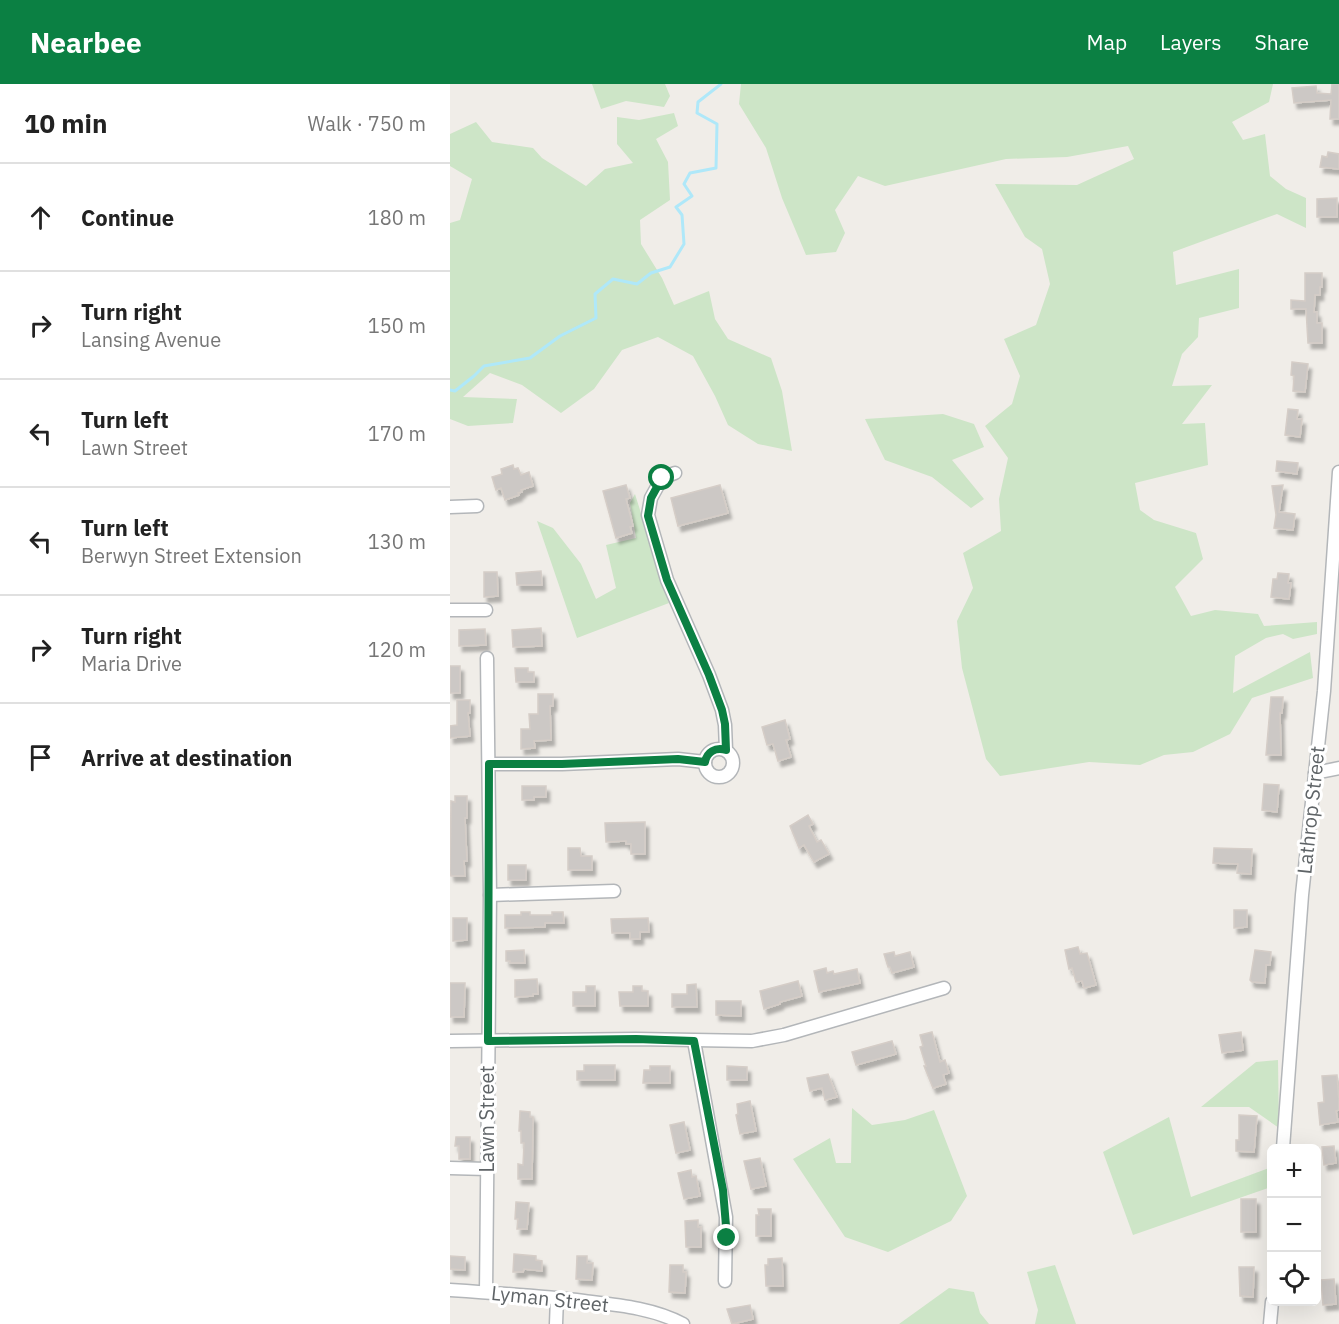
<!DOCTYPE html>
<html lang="en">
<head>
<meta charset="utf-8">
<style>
	:root { --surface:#fff; --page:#f2f2f2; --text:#222; --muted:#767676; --line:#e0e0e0; --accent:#0b8043 }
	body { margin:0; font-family:"IBM Plex Sans",sans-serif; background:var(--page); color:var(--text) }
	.controls { position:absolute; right:18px; bottom:18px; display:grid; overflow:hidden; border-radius:9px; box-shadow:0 6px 24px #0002 }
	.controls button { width:54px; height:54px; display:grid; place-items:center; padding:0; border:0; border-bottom:2px solid var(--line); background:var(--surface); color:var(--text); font:30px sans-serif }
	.stop { position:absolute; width:18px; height:18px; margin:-14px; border:4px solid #0b8043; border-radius:50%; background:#fff }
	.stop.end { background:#0b8043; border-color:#fff; box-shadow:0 2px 6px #0008 }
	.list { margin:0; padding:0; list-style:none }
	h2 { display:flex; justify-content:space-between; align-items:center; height:78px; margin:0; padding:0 24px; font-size:26px }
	h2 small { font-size:20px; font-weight:400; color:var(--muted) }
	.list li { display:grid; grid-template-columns:39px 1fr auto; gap:18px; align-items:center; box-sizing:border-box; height:108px; padding:0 24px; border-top:2px solid var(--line) }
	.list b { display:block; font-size:22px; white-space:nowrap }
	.list p { margin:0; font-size:20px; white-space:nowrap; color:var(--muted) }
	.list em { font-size:20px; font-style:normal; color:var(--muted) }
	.icon { flex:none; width:33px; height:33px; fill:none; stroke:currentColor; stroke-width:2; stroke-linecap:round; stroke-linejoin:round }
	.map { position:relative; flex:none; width:889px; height:1240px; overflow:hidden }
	header { display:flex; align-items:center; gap:36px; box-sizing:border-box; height:84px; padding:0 30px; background:var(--accent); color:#fff }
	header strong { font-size:28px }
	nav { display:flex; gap:33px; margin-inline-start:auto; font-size:21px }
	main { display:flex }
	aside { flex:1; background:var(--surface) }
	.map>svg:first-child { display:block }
	.green { fill:#cde5c7 }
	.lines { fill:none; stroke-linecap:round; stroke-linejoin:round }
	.stream { stroke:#afe8f9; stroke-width:3 }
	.building { fill:#ccc8c5; stroke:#d5cdc7; stroke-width:1.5; filter:url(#shadow) }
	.minor-casing { stroke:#b3b6b9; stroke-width:15 }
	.minor { stroke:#fff; stroke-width:12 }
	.route { stroke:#0b8043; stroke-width:8 }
	.labels { text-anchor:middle; stroke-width:6; stroke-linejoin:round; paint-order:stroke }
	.street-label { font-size:20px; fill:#5f6467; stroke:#fff }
</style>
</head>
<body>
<header>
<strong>Nearbee</strong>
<nav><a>Map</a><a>Layers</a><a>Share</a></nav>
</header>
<main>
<aside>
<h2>10 min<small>Walk · 750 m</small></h2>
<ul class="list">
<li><svg class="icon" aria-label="ahead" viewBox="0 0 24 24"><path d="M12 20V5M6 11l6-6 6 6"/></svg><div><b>Continue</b></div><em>180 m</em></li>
<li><svg class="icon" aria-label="right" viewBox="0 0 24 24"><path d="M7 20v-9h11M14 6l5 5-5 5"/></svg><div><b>Turn right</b><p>Lansing Avenue</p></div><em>150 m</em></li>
<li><svg class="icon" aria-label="left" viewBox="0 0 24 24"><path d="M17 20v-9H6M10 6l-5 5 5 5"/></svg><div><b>Turn left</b><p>Lawn Street</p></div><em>170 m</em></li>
<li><svg class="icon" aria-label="left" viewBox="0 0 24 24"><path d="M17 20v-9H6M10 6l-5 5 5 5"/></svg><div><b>Turn left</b><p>Berwyn Street Extension</p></div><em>130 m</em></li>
<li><svg class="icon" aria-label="right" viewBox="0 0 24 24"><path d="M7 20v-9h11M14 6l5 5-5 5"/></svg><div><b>Turn right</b><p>Maria Drive</p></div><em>120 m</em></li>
<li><svg class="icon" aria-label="arrive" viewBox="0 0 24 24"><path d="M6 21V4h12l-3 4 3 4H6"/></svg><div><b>Arrive at destination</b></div></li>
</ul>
</aside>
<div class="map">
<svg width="889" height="1240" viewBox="0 0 889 1240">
	<defs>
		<filter id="shadow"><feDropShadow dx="3.5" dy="5.5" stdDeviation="1.5" flood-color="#0004"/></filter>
	</defs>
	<rect width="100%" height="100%" fill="#f0ede8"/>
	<!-- green -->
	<g class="green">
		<path d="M142,0H215L220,12L214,23L176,17L151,25Z"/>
		<path d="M291,0H823L819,18L782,38L793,56L815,50L820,92L836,105L856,114V144L827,130L723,168L726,201L789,185V224L749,234L748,253L732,270L722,302L762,301L732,340L755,339L758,381L685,399L690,426L704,436L746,449L753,475L725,503L741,532L765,526L808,530L814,542L867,538V550L843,555L833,550L816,554L785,572L783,609L860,568L863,594L802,614L780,650L743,668L714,671L690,681L639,678L550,692L536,675L512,584L507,537L523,504L513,469L551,447L549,415L558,374L535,342L562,320L570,292L554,255L586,241L600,200L592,165L575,153L545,100L627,101L684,75L678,62L617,73L556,75L435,102L408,92L385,126L395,149L386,168L356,171L332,114L316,64L289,20Z"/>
		<path d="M224,29L228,42L206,55L218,78L220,116L190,136L191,160L212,194L224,221L259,207L265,235L278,255L321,274L332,307L342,367L308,360L278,341L265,312L243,272L208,253L172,266L144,305L111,329L72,301L40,289L13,313L67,315L63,339L18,342L0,335V139L10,136L22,95L0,82V50L26,38L42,58L83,64L92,74L136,102L155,85L183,79L167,60V33L189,36Z"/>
		<path d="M493,330L524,340L534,363L502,376L534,415L521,424L482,393L435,376L415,335Z"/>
		<path d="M185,410L219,519L127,554L87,437L103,444L131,480L146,515L166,504L156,461L186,454L180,419Z"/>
		<path d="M828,976L829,1044L799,1023H751L806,978Z"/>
		<path d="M402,1024L422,1041L455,1036L484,1026L517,1112L501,1137L438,1168L395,1153L343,1075L380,1054L386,1079H401Z"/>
		<path d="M719,1033L741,1113L819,1084L821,1103L683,1151L653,1068Z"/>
		<path d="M605,1181L626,1240H585L588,1226L577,1188Z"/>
		<path d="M499,1204L524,1208L530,1229L539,1240H449Z"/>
	</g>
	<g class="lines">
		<!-- stream -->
		<path class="stream" d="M0,306L5,307L24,292L34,282L80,274L110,252L146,234L145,210L163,195L187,200L201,189L220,183L234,160L232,131L226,123L242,112L234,100L240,89L266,84L267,40L247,29L248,18L271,0"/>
	</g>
	<!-- building -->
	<g class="building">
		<path d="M882,0H889V35H880L881,16L844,19L842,4L866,2L867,9L881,10Z"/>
		<path d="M878,68L889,70V85L870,83L872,72L877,73Z"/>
		<path d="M887,114V133H867V115Z"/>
		<path d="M855,189H872V203H870V211H865L864,228H867V239H872V259H858L856,225H841V216L855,217Z"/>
		<path d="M842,278L858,280L855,308L843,307L844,292L841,291Z"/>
		<path d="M838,325L848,326L847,335H852L850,353L835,351Z"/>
		<path d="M827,377L848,379L847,390L826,387Z"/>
		<path d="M63,381L64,385L68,384L71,391L79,388L83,402L71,406L72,408L68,409L69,411L55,416L51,404L46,406L42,393L52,390L51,385Z"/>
		<path d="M176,401L180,414L176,415L183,442L180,443L182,449L166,454L153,407Z"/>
		<path d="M270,401L278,429L228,442L221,414Z"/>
		<path d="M833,401L829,428L845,430L843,446L824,444L826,431L822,402Z"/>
		<path d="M91,487L92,501H67L66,489Z"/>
		<path d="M34,488H47L48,512L34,513Z"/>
		<path d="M828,489L839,490L838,499H841L839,515L821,513L823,495H827Z"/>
		<path d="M91,544L92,562L63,563L62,546Z"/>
		<path d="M35,545L36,561L9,562V546Z"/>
		<rect x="0" y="582" width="10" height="27"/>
		<path d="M65,584H78V588H84V598H66Z"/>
		<path d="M88,610H103V622H100L101,656L84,657L85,664L71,665V645H80L79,630H88Z"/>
		<path d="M821,613H833L832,629H830L831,671H816Z"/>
		<path d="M7,616H20V629H18L20,652L0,654V642L7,641Z"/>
		<path d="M335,636L340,655L336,656L341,673L328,677L323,660L317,661L312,643Z"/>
		<path d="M814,700L829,701L827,728L812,726Z"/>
		<path d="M72,702H96V713H84V716H72Z"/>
		<path d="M5,712H17V734H15L17,777H14L15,792H1L0,787L1,717L5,718Z"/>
		<path d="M358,731L363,740L359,742L367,758L371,756L379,770L364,778L354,761L349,764L340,742Z"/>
		<path d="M195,738V770H181V760H176V757L156,758L155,739Z"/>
		<path d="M118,764H130L131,772H142V786H118Z"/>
		<path d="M764,764L802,765L801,790L787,789L788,780L763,779Z"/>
		<rect x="58" y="781" width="18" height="15"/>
		<path d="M784,826H797V843L784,844Z"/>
		<path d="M71,828H80V831H102V828H113L114,839H95V843L55,844V831H71Z"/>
		<path d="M3,834H17V856L3,857Z"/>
		<path d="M198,834L199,848H190V855H180V849H162L161,835Z"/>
		<path d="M628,863L630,870L637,869L646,901L634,904L632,897L626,898L622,884L619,885L615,866Z"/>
		<path d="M74,866L75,879H60V877H56V867Z"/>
		<path d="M805,866L821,868L820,881H816L815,899L802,898L800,896Z"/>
		<path d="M444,868L445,872L460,868L464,883L442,889L440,883H438L434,870Z"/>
		<path d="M376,884L377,889L383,887L384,890L407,885L410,899L369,908L364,887Z"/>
		<path d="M87,895L88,910H83V912L65,913V896Z"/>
		<path d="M348,897L352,912L330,918V920L314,925L310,907Z"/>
		<path d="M0,899H15L14,933H0Z"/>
		<path d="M246,900L247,923H222V910H237V901Z"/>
		<path d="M136,902H145V922H123V908H136Z"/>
		<path d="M183,902H192V907H198V922H170L169,908H183Z"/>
		<path d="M266,917H291V932L266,931Z"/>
		<path d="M482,948L490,978L495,976L499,989L493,991L496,1000L483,1004L474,982H476L470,963L473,962L470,951Z"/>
		<path d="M791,948L793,966L772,969L769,951Z"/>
		<path d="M442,957L446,970L406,981L402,968Z"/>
		<path d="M134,981H165V996H127V987H134Z"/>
		<path d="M200,982H220V999H193L194,986H200Z"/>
		<path d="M277,982L297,983V996H277Z"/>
		<path d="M378,990L387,1013L375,1016L372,1004L360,1007L357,994Z"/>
		<path d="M887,991L889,1017V1026L886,1027L888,1038L870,1041L868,1019L874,1018L872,992Z"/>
		<path d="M300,1017L306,1047L290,1050L286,1031L288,1030L287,1020Z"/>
		<path d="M70,1027L80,1028V1033H83L82,1095H68V1080L73,1081L74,1059H71V1047H69Z"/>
		<path d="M789,1031L807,1032L804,1068L786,1067V1056H789Z"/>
		<path d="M234,1038L240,1066L226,1069L220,1041Z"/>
		<path d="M6,1053H20V1075H9V1062H5Z"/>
		<path d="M884,1062L886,1079L874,1081L872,1063Z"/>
		<path d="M310,1074L316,1102L301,1105L294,1077Z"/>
		<path d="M241,1086L242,1093L246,1092L250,1112L234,1115L228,1089Z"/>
		<rect x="791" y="1115" width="15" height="33"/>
		<path d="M66,1118L79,1119L77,1145H67L68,1135H65Z"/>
		<path d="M308,1125H321V1152H306V1131H309Z"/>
		<path d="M248,1136V1143H251V1163H236L235,1137Z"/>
		<path d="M64,1170L86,1172V1176L92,1177V1187L74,1185L73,1188H63Z"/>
		<path d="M0,1172L15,1173V1186L0,1185Z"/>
		<path d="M127,1172H137V1179H143L142,1196L126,1195Z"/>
		<path d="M332,1174L333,1202H316L315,1181H318V1175Z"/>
		<path d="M220,1181H233V1188H236L235,1209L219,1208Z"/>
		<path d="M789,1183H804L803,1213L790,1212Z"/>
		<path d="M884,1195L886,1220L873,1221L871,1196Z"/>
		<path d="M300,1221L303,1235L282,1240L277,1225Z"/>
	</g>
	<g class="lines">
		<defs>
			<g id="minor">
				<path d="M225,389L212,394L201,414L198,431L217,496L259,591L272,626L275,641L276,666"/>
				<path d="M0,423L27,422"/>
				<path d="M0,526H36"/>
				<circle cx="269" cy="679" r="14"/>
				<path d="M39,680H112L228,675L255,678"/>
				<path d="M865,689L889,684"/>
				<path d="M40,811L164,807"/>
				<path d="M0,957L186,955L302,957L334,951L494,904"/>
				<path d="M244,957L276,1133L275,1197"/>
				<path d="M833,1064L852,811L874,607L889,388"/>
				<path d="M0,1084L37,1085"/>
				<path d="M0,1206C45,1209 90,1212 134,1217C168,1221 203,1224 233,1240"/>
				<path d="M36,1208L40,811L37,574"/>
				<path d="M106,1240L107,1214"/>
				<path d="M820,1240L822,1218"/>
			</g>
		</defs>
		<!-- minor casing -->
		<use href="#minor" class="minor-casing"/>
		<!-- minor -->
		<use href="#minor" class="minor"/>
	</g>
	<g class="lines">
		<!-- route -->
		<path class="route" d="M212,394L201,414L198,432L217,496L259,591L272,626L275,640L276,666C265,663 257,668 255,678L228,675L112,680H39L38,957L186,955L244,957L273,1106L277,1154"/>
	</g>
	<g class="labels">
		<!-- street labels -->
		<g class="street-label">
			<text transform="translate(861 726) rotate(-84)" y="7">Lathrop Street</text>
			<text transform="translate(37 1035) rotate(-90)" y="7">Lawn Street</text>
			<text transform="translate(100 1215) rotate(6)" y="7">Lyman Street</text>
		</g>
	</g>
</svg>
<div class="controls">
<button>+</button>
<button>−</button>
<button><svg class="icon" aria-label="locate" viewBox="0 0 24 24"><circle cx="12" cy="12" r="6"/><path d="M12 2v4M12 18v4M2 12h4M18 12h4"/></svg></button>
</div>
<div class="stop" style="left:212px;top:394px"></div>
<div class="stop end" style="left:277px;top:1154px"></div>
</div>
</main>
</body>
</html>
